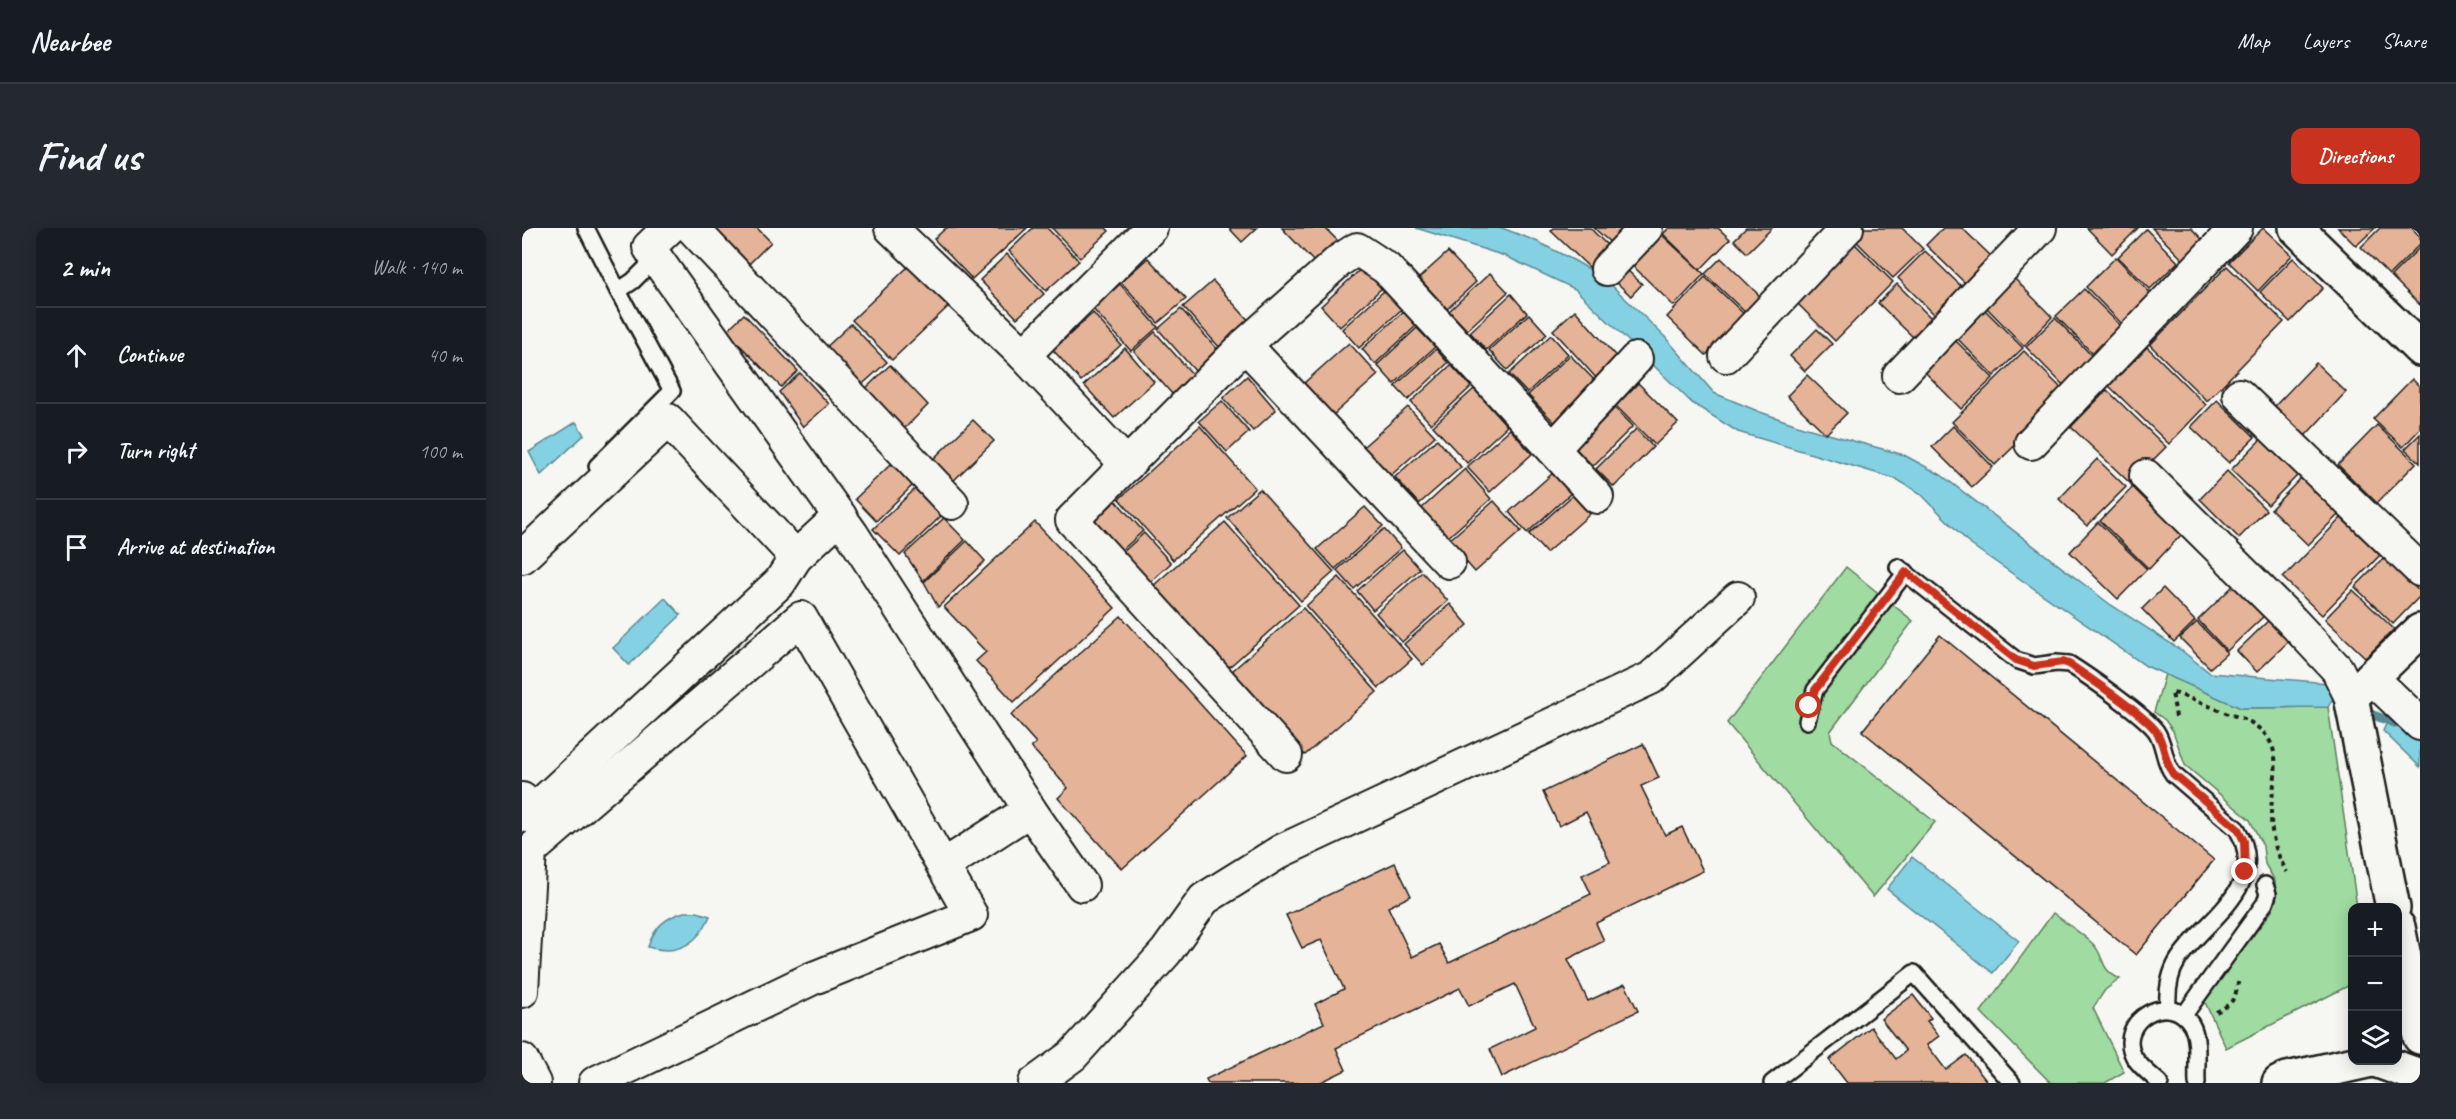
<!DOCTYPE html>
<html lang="en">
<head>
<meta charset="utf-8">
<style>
	:root { --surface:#171b24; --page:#242831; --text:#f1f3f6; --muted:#9ea1a6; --line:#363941; --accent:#c8321e }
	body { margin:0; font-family:Caveat,sans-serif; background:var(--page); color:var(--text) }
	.controls { position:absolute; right:18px; bottom:18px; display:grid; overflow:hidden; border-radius:12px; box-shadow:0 3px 15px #0003 }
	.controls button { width:54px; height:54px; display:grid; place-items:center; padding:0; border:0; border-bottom:2px solid var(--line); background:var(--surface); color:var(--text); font:30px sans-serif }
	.stop { position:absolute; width:18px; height:18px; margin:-14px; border:4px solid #c8321e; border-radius:50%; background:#fff }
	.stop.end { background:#c8321e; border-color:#fff; box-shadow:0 2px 6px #0008 }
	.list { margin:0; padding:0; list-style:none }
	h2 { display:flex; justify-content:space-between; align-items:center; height:78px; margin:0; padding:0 24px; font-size:26px }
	h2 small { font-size:20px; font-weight:400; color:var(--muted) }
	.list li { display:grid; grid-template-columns:39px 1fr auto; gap:18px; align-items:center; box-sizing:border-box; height:96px; padding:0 24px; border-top:2px solid var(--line) }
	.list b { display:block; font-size:22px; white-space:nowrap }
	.list em { font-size:20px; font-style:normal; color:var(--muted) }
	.icon { flex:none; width:33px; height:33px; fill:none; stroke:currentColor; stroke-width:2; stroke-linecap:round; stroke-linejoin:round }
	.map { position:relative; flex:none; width:1898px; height:855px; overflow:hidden; border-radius:12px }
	header { display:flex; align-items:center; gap:36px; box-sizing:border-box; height:84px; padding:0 30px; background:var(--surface); border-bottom:2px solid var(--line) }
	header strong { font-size:28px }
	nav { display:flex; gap:33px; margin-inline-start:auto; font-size:21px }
	.intro { display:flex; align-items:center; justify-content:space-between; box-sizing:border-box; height:144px; padding:0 36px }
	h1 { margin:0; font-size:42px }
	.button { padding:15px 27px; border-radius:12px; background:var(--accent); color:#fff; font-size:21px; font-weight:700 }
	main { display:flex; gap:36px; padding:0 36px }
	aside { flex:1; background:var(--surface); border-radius:12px; box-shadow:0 3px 15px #0003 }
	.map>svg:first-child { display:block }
	.green { fill:#a0dba1; stroke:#5e7c5e; stroke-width:1.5 }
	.water { fill:#84d1e3; stroke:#5a8993; stroke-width:1.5 }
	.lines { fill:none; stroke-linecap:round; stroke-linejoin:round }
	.stream { stroke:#5a8993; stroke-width:9 }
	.building { fill:#e5b397; stroke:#1c1c1c; stroke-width:1.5 }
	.service-casing { stroke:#1c1c1c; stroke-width:20 }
	.minor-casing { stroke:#1c1c1c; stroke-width:36 }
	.tertiary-casing { stroke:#1c1c1c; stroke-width:38 }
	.path { stroke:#1c1c1c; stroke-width:4; stroke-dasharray:4.5 4.5; stroke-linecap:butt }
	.service { stroke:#f6f6f2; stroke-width:15 }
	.minor { stroke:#f6f6f2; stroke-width:32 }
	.tertiary { stroke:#f6f6f2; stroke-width:33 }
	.route { stroke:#c8321e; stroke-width:8 }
</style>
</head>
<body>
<header>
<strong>Nearbee</strong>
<nav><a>Map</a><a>Layers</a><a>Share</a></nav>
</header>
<div class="intro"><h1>Find us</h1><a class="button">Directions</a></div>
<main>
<aside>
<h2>2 min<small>Walk · 140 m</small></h2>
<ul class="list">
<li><svg class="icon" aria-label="ahead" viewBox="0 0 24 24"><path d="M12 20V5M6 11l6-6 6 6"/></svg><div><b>Continue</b></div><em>40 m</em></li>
<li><svg class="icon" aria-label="right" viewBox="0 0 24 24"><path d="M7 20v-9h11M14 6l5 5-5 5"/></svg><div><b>Turn right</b></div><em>100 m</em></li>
<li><svg class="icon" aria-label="arrive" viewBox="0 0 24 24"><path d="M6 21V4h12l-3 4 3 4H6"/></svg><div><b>Arrive at destination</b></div></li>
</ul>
</aside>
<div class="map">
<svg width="1898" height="855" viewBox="0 0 1898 855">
	<rect width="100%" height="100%" fill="#f6f6f2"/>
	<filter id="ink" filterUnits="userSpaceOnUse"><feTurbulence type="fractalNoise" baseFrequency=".0167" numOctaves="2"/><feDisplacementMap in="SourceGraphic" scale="12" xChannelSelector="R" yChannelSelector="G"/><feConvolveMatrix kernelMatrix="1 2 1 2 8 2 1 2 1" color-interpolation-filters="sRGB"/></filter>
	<g filter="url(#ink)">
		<!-- green -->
		<g class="green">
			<path d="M1324,339L1391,393L1308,504L1310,513L1413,594L1351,669L1205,495Z"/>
			<path d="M1643,446L1719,480L1806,479L1835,679L1830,680V756L1704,820L1682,772L1750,683L1754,673L1753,653L1743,636L1741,618L1728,592L1663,537L1651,503L1643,492L1632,484Z"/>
			<path d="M1531,685C1544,695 1558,704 1570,715C1584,728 1576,741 1598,751L1583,762L1571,780L1602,844L1583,855H1529L1459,784Z"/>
		</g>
		<!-- water -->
		<g class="water">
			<path d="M894,0H980L1014,13L1053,33L1081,49L1143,109L1192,165L1238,184L1281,199L1382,227L1419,247L1589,377L1659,422L1688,445L1806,455L1816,461L1806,479L1719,480L1624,438L1449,317L1398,265L1374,251L1216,204L1170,175L1053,61L983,28Z"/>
			<path d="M54,194L62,207L19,247L7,224Z"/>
			<path d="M143,370L159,387L107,437L91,420Z"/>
			<path d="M1872,477L1898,502V539L1861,503Z"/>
			<path d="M1390,629L1497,713L1471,745L1365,661Z"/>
			<path d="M162,684H175L188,688C176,716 155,728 126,719C132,700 142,690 162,684Z"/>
		</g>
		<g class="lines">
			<!-- stream -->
			<path class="stream" d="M1838,482L1875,496"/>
		</g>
		<!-- building -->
		<g class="building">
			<path d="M177,0H235L249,14L218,45Z"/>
			<path d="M424,0H505L450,51L412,11Z"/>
			<path d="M511,0H525L557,33L524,63L487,23Z"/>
			<path d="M530,0H584L587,3L558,30Z"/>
			<path d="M707,0H735L720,14Z"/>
			<path d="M760,0H803L816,13L793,35Z"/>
			<path d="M1032,0H1068L1089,21L1069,41L1029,3Z"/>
			<path d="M1072,0H1107L1091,17Z"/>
			<path d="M1147,0H1196L1208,11L1178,42L1141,6Z"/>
			<path d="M1224,0H1250L1225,25L1212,12Z"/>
			<path d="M1343,0H1380L1401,21L1371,50L1332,11Z"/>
			<path d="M1421,0H1440L1470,29L1444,56L1404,17Z"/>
			<path d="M1565,0H1616L1590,26Z"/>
			<path d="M1630,0H1669L1684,15L1664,35Z"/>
			<path d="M1741,0L1770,27L1736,63L1707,34Z"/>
			<path d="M1816,0H1853L1834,18Z"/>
			<path d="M1858,0H1890L1898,9V16L1867,47L1839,19Z"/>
			<path d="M1624,1L1656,34L1628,61L1596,29Z"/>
			<path d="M1140,7L1182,46L1152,78L1111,38Z"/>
			<path d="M1330,13L1371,54L1313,113L1272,72Z"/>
			<path d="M1898,19V77L1869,48Z"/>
			<path d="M1403,23L1440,59L1413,87L1376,50Z"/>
			<path d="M926,24L954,54L925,81L897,50Z"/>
			<path d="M485,26L522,66L495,90L458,52Z"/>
			<path d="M1594,29L1632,69L1602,98L1564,59Z"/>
			<path d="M626,30L664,71L636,95L599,54Z"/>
			<path d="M1199,30L1239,69L1224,85L1183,46Z"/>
			<path d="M1771,30L1801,60L1768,94L1738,64Z"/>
			<path d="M390,35L429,76L370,132L330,92Z"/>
			<path d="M1705,38L1762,94L1685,173L1628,117Z"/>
			<path d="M841,39L860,60L818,99L799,78Z"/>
			<path d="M1105,42L1120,56L1109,68L1094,54Z"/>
			<path d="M968,45L986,64L945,102L927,83Z"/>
			<path d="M1183,49L1223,87L1184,127L1145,89Z"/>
			<path d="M1492,50L1530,89L1502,118L1463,78Z"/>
			<path d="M691,53L729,95L699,121L661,79Z"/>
			<path d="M598,56L636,99L609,123L571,81Z"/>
			<path d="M1375,56L1412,93L1393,111L1356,75Z"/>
			<path d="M1562,61L1601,100L1573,128L1534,88Z"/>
			<path d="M863,62L880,81L837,120L820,101Z"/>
			<path d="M989,66L1005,85L964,122L948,104Z"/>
			<path d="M659,81L697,123L674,144L636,101Z"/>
			<path d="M1462,81L1501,120L1472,148L1434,109Z"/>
			<path d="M1053,82L1098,133L1076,152L1031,102Z"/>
			<path d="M882,83L894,98L853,136L840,121Z"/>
			<path d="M571,85L599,117L559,153L531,122Z"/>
			<path d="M222,86L276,143L259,159L204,103Z"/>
			<path d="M1007,86L1025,106L985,142L967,122Z"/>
			<path d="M1533,90L1573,131L1544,160L1504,119Z"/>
			<path d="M329,96L365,134L333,163L297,126Z"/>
			<path d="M895,100L913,119L872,156L855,137Z"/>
			<path d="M1295,101L1310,116L1283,143L1268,128Z"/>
			<path d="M633,104L672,148L651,167L612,123Z"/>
			<path d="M1029,107L1046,126L1005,165L987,146Z"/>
			<path d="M1432,111L1471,150L1439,181L1401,142Z"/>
			<path d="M827,115L856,147L811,187L782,155Z"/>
			<path d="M1625,119L1684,177L1647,216L1587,158Z"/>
			<path d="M603,120L632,154L592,190L562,157Z"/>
			<path d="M914,121L926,135L886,172L873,158Z"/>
			<path d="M1502,123L1545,166L1473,237L1430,194Z"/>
			<path d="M1048,127L1077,157L1035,197L1006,167Z"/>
			<path d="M1794,135L1824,164L1783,208L1752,179Z"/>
			<path d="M368,137L406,177L377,206L339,165Z"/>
			<path d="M929,137L949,159L909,196L889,174Z"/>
			<path d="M278,145L307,176L281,199L257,164Z"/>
			<path d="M1285,147L1325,185L1304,206L1265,168Z"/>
			<path d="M725,148L754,182L731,203L701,170Z"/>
			<path d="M1890,151L1898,159V201L1881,219L1851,191Z"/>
			<path d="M1116,155L1156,195L1133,217L1094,178Z"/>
			<path d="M952,161L985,198L945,235L911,198Z"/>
			<path d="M1585,162L1644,219L1608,255L1549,199Z"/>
			<path d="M1695,172L1733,209L1707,235L1669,199Z"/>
			<path d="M700,173L727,204L705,224L677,193Z"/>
			<path d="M886,179L913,208L867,249L841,219Z"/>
			<path d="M1093,180L1111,198L1071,238L1053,220Z"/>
			<path d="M451,192L472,213L427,257L406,236Z"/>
			<path d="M1855,197L1894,235L1855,275L1816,237Z"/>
			<path d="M678,198L733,260L651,332L597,271Z"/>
			<path d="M1431,198L1471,239L1450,259L1410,219Z"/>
			<path d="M988,201L1010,226L968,264L945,239Z"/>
			<path d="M1114,201L1131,219L1092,259L1074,241Z"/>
			<path d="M1898,206V235L1883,221Z"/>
			<path d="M915,211L939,239L897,276L873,249Z"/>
			<path d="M1739,211L1776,247L1746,277L1709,242Z"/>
			<path d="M1575,231L1604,259L1565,298L1537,271Z"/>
			<path d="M369,236L391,257L354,293L333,271Z"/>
			<path d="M943,241L969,271L924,311L898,282Z"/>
			<path d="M1705,243L1744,282L1717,310L1678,271Z"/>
			<path d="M1031,245L1049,265L1005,305L987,284Z"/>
			<path d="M1779,250L1817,286L1786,317L1749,281Z"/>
			<path d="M1611,259L1660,306L1627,341L1578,293Z"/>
			<path d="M393,261L419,288L378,328L351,301Z"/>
			<path d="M738,261L812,344L779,373L705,290Z"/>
			<path d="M1051,267L1068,286L1024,325L1007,306Z"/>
			<path d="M594,273L621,303L597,325L570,294Z"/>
			<path d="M972,273L999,303L953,344L926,313Z"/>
			<path d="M843,279L861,298L813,341L795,321Z"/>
			<path d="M422,290L443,312L401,353L383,326Z"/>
			<path d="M1819,290L1858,327L1800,387L1761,350Z"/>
			<path d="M513,294L593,380L492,474L454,433L464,424L422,379Z"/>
			<path d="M703,294L777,377L705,441L631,358Z"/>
			<path d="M1576,294L1625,341L1596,371L1548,324Z"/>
			<path d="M862,301L879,320L832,361L815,342Z"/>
			<path d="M622,305L649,335L626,356L599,326Z"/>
			<path d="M445,313L463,333L416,379L402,354Z"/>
			<path d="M881,322L898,341L851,382L835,363Z"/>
			<path d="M1862,330L1898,364V368L1871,396L1833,359Z"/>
			<path d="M900,344L926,373L880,414L854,385Z"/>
			<path d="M817,349L890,431L857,460L784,378Z"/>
			<path d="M1713,356L1743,387L1705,423L1676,392Z"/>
			<path d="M1641,360L1673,393L1652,414L1620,381Z"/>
			<path d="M1831,362L1872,401L1844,430L1803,391Z"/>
			<path d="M928,376L946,397L901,437L882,416Z"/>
			<path d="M781,380L855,464L783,527L709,444Z"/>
			<path d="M599,388L725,528L600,641L536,570L546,560L509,519L514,515L489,487Z"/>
			<path d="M1750,389L1770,410L1735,444L1715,423Z"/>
			<path d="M1675,394L1705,425L1688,440L1658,410Z"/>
			<path d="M1418,407L1692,632L1614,727L1340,503Z"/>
			<path d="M1121,516L1137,550L1119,558L1143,607L1160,599L1181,643L1074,695L1082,713L1046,731L1066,773L1103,756L1116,783L980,849L968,821L1013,799L993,756L947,778L938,760L814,820L824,842L797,855H686L684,851L802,795L793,776L822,761L799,712L780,720L764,687L873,635L889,668L866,679L890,729L917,716L927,735L1069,666L1060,647L1088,634L1064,584L1037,598L1021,564Z"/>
			<path d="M1391,767L1409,790L1405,793L1417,808L1405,817L1424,842L1444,827L1466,855H1325L1307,832L1349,799L1374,831L1384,823L1359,791Z"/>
		</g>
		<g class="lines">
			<defs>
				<g id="service">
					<path d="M64,0L96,63"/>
					<path d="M75,238L150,163L96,63L111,53L134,30"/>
					<path d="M1376,339L1494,432L1512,438L1534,435L1547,436C1566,448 1622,487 1634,503C1643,516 1641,533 1651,546L1715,601C1749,658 1683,691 1656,732C1647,746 1645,764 1646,781"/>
					<path d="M1285,493L1293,462L1384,344"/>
					<path d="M1662,787L1743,675L1746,666L1743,657"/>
					<path d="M1250,855L1392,745L1490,855"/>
					<path d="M1638,855C1629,847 1618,839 1612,829C1593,793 1648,761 1669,796C1678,811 1674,837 1675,855"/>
				</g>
				<g id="minor">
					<path d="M147,0L127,19L134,30L330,306L508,582L560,657"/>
					<path d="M170,0L430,275"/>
					<path d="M369,0L502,127L605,237"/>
					<path d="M1085,41L1124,0"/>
					<path d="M723,117L927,334"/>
					<path d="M502,127L629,0"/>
					<path d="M1204,128L1325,0"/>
					<path d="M1377,148L1518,0"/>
					<path d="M1717,167L1898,342"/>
					<path d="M1509,215L1714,0"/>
					<path d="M1031,221L1114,131"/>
					<path d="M1624,248L1770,393L1815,441L1829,469"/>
					<path d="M0,329L146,192L274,329"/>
					<path d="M1849,449L1898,496"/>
					<path d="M764,527L550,292L723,117L818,32L835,21L864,40L1075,269"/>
					<path d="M0,571L6,588L258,354L274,329L318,288"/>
					<path d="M0,763L8,623L279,390L421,638"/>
					<path d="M0,832L12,855"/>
					<path d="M73,855L289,751L449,687L421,638L508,582"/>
					<path d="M513,855L551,827L644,724L682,671L759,623L1129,450L1216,370"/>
				</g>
				<g id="tertiary">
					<path d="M1774,0L1898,121"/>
					<path d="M1871,680L1829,469L1898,403"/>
					<path d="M1876,699L1898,809"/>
					<path d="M1853,832L1898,848"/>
					<path d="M1757,855L1765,851L1850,832"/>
				</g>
			</defs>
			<!-- service casing -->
			<use href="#service" class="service-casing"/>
			<!-- minor casing -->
			<use href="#minor" class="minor-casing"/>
			<!-- tertiary casing -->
			<use href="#tertiary" class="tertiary-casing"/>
			<!-- path -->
			<g class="path">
				<path d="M1654,489L1650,464C1669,471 1688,478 1706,486C1713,488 1722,490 1728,494C1768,518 1749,552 1749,587C1749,608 1754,626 1765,644"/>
				<path d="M1694,784C1709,777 1714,771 1716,754"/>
			</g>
			<!-- service -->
			<use href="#service" class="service"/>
			<!-- minor -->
			<use href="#minor" class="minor"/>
			<!-- tertiary -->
			<use href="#tertiary" class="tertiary"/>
		</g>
	</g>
	<g class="lines" filter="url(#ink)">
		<!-- route -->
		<path class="route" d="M1287,478L1293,462L1384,344L1494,432L1512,438L1541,434L1547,436C1566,449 1622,486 1634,503C1643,516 1642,533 1651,546L1716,601L1722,613L1723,644"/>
	</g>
</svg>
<div class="controls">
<button>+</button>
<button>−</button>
<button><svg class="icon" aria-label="layers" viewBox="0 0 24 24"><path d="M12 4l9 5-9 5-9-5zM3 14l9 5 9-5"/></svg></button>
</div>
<div class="stop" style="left:1287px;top:478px"></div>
<div class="stop end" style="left:1723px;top:644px"></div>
</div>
</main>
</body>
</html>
